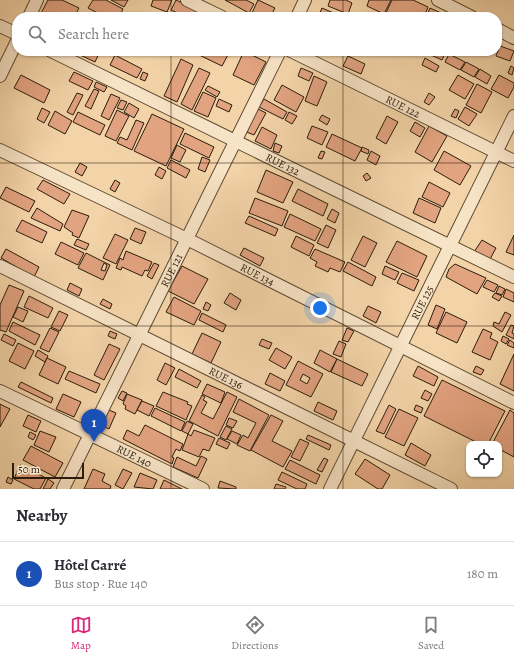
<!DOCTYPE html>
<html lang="en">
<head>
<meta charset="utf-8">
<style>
	:root { --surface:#fff; --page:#f7f7f7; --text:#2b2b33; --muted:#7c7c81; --line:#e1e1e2; --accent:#db2777 }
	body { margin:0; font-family:Alegreya,serif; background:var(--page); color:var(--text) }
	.controls { position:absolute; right:12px; bottom:12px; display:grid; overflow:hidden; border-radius:8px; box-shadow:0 1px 3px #0004 }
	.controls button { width:36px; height:36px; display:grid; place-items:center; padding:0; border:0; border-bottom:1px solid var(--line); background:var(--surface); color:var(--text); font:20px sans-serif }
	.scale { position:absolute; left:12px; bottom:10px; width:72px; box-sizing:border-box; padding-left:4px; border:2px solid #2b1c0b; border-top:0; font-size:11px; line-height:14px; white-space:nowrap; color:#2b1c0b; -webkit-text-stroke:3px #f7e3c6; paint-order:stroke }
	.you { position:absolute; left:320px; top:308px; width:14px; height:14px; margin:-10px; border:3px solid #fff; border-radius:50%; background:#1a73e8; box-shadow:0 0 0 6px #1a73e833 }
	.badge { display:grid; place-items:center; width:26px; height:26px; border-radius:50%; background:var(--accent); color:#fff; font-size:13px; font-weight:700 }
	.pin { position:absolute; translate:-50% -33px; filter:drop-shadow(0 1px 2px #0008) }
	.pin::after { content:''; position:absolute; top:21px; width:14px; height:12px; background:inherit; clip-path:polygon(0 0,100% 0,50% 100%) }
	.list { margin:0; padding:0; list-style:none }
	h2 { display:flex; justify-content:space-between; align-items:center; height:52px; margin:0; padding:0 16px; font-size:17px }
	h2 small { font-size:13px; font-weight:400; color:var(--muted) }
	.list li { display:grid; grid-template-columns:26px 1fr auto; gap:12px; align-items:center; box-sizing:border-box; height:64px; padding:0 16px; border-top:1px solid var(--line) }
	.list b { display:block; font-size:15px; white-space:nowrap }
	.list p { margin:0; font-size:13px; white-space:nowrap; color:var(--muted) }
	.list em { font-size:13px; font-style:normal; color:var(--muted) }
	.icon { flex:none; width:22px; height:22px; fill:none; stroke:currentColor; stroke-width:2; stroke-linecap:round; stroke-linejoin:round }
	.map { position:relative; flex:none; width:514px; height:489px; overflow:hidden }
	.search { position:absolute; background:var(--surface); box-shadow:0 1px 3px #0004; left:12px; right:12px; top:12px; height:44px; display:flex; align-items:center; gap:10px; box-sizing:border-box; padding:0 14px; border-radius:16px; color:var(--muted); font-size:15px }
	.sheet { height:116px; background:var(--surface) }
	nav { display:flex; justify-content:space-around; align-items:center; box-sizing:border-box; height:56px; border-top:1px solid var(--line); background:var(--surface); font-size:11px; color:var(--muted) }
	nav a { display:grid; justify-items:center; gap:2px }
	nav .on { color:var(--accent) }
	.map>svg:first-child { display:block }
	.building { fill:#e2a380; stroke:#2b1c0b; fill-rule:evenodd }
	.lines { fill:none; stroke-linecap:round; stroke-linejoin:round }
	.minor-casing { stroke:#5d4a32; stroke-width:14 }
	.minor { stroke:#f7e3c6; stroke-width:12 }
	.grid { fill:none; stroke:#2b1c0b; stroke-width:1; stroke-opacity:0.55 }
	.labels { text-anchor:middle; stroke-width:3.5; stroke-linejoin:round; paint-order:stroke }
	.street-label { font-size:11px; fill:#2b1c0b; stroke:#f7e3c6 }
</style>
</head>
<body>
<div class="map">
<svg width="514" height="489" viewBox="0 0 514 489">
	<rect width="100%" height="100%" fill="#f3d4a8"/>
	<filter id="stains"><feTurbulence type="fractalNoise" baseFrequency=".005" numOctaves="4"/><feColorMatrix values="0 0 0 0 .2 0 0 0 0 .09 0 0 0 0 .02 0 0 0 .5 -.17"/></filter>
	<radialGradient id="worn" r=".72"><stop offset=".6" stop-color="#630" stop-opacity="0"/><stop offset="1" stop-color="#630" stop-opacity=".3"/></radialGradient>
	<!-- building -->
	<g class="building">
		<path d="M48,0H62L79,8L74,17H39Z"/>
		<path d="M93,0H106L123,9L119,17H105L88,8Z"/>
		<path d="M111,0H128L124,7Z"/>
		<path d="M153,0H172L167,12L151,6Z"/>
		<path d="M176,0L208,16V17H186L171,10Z"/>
		<path d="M225,0H246L254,4L249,13Z"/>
		<path d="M258,0L275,8L270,17H260L252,13Z"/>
		<path d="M330,0H346L352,3L348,14L328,6Z"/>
		<path d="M369,0H391L384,14L367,6Z"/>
		<path d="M392,0H413L428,7L424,17H384Z"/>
		<path d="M322,8L341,16V17H318Z"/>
		<path d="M430,8L450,17H426Z"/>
		<path d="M500,46L514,51L510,61L496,56Z"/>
		<path d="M77,51H100L95,62L76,53Z"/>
		<path d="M196,51H230L222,66L195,53Z"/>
		<path d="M244,51L266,62L254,85L233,75Z"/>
		<path d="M249,51H263L258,55Z"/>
		<path d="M422,51H446L442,60Z"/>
		<path d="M449,54L465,62L460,70L445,62Z"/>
		<path d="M115,55L142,69L137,78L110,65Z"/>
		<path d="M348,56L365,64L361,74L343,66Z"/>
		<path d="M425,58L439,66L436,72L422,65Z"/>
		<path d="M181,59L193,65L177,102L164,96Z"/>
		<path d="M466,62L479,69L474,77L461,70Z"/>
		<path d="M511,66L514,68L512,75L508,73Z"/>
		<path d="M199,68L210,73L192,110L181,104Z"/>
		<path d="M301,68L313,73L309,81L298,76Z"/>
		<path d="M480,69L491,76L487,84L475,77Z"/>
		<path d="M74,72L93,81L88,90L69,81Z"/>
		<path d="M143,72L148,74L145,81L140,79Z"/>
		<path d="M21,75L50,90L44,103L14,88Z"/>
		<path d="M458,75L474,84L465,99L449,90Z"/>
		<path d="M499,75L514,83V87L508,98L491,89Z"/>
		<path d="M314,76L327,82L317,106L305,101Z"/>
		<path d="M96,82L107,87L104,92L94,87Z"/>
		<path d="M477,84L492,92L481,113L466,105Z"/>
		<path d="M282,85L304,97L296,112L274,100Z"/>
		<path d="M208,86L220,92L217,97L205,90Z"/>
		<path d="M94,89L99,91L91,109L85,106Z"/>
		<path d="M203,92L216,98L208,117L194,111Z"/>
		<path d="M77,93L83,95L73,115L67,112Z"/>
		<path d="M429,93L435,97L429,105L424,102Z"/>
		<path d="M111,94L120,98L109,120L101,116Z"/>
		<path d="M219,99L232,105L229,112L216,106Z"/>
		<path d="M264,99L287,112L283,119L259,107Z"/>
		<path d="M121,100L127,102L123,110L117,108Z"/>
		<path d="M129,103L139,109L134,118L124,112Z"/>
		<path d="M465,107L477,114L469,126L458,119Z"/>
		<path d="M42,108L50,112L44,123L37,119Z"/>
		<path d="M256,108L266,113L254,135L244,131Z"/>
		<path d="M455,109L459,111L456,118L451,116Z"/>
		<path d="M117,110L129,116L116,141L105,136Z"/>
		<path d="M55,111L72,121L65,134L48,125Z"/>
		<path d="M78,112L105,125L100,135L73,122Z"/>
		<path d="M289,112L297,116L292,124L285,120Z"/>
		<path d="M152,114L184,129L166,166L134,151Z"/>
		<path d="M322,115L330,119L327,125L319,120Z"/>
		<path d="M387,116L398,122L386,144L376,138Z"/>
		<path d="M136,120L144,123L132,150L117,143L120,137L127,140Z"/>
		<path d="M415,122L425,128L420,137L410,131Z"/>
		<path d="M312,126L328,132L322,145L307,138Z"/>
		<path d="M429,126L447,136L432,162L415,152Z"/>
		<path d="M262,127L277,135L271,149L255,141Z"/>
		<path d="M185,133L214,147L209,158L180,144Z"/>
		<path d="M332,134L362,148L355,161L326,147Z"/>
		<path d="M275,143L282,146L279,153L273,151Z"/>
		<path d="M177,145L186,150L180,162L171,158Z"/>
		<path d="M362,147L369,150L368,154L361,151Z"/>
		<path d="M321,151L325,152L322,159L318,158Z"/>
		<path d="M371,151L380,156L376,165L367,160Z"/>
		<path d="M444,151L471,166L460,185L434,170Z"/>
		<path d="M202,157L210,160L205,172L198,169Z"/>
		<path d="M171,160L190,170L186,178L167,168Z"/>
		<path d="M80,163L87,167L82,176L75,172Z"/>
		<path d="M159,167L166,171L162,179L155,175Z"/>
		<path d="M266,170L293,182L283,203L257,192Z"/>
		<path d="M367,173L371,178L366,181L363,176Z"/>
		<path d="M43,180L70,194L64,204L37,189Z"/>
		<path d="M115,180L120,183L115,192L110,189Z"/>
		<path d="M429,182L450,193L443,207L422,197Z"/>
		<path d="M6,187L35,201L29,212L0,198Z"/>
		<path d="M298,189L328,204L323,216L292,201Z"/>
		<path d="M255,198L288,211L282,226L249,213Z"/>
		<path d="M419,198L441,208L435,223L413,213Z"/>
		<path d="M37,208L63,224L60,231L31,218Z"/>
		<path d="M332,209L339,213L335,223L327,219Z"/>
		<path d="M72,210L89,216L79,238L72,235L73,233L64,227Z"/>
		<path d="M290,214L321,229L315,241L284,227Z"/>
		<path d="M249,216L278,229L275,236L245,223Z"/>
		<path d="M22,220L47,232L42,243L16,231Z"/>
		<path d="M326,225L336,230L328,248L317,243Z"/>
		<path d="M135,228L146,232L141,244L130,239Z"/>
		<path d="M115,234L128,240L116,264L103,258Z"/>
		<path d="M514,235V255L506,252Z"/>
		<path d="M296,236L314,245L309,256L291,247Z"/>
		<path d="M363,236L377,243L365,267L351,260Z"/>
		<path d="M77,239L89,244L86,250L74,245Z"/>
		<path d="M482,240L496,248L489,261L474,252Z"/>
		<path d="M397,241L427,256L417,277L386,262Z"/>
		<path d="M61,242L84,253L78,265L55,254Z"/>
		<path d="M244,248L264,258L260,266L240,255Z"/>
		<path d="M6,249L39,267L34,277L1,258Z"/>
		<path d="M315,249L345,262L340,272L330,268L328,272L315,266L317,262L310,258Z"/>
		<path d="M126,251L152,262L148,271L145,270L142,276L122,267L121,270L116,268L120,258L123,260Z"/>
		<path d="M86,253L110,265L103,280L78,268ZM104,263L107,265L105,271L101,270Z"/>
		<path d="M348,262L376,277L372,286L343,271Z"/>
		<path d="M154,263L159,265L152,279L147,276Z"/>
		<path d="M455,264L486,278L477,294L446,277L449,269Z"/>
		<path d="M182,266L208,279L194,304L168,291Z"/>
		<path d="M385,266L399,272L395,280L382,274Z"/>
		<path d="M402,273L419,280L414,291L397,283Z"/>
		<path d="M487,280L498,285L494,292L483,287Z"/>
		<path d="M70,283L82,289L79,296L67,290Z"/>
		<path d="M9,285L24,291L6,332L0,330V305Z"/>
		<path d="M499,286L505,289L502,295L496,293Z"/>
		<path d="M506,289L514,293V302L503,297Z"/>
		<path d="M230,293L241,300L236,310L224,303Z"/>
		<path d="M495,293L502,296L499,301L492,297Z"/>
		<path d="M29,296L53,308L48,318L24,307Z"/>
		<path d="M174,297L201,311L194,325L166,312Z"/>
		<path d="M103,299L112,304L110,309L100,304Z"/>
		<path d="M206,302L211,305L208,311L203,309Z"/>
		<path d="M436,305L445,309L437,329L428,325Z"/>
		<path d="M368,306L381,312L376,323L363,316Z"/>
		<path d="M18,307L28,311L23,322L13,317Z"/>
		<path d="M59,311L68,315L60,331L51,327Z"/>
		<path d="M446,312L467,322L457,343L436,333Z"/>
		<path d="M505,312L511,315L502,332L493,326L494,322L499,324Z"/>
		<path d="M202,313L226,325L223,332L199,320Z"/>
		<path d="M13,322L40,335L35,345L9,331Z"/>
		<path d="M511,325L514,326L512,333L514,334V339L506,335Z"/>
		<path d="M50,328L59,332L49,352L40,348Z"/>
		<path d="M347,328L354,331L348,342L342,340Z"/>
		<path d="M483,329L492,333L490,338L498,342L490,360L472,352Z"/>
		<path d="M110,331L117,334L115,339L108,336Z"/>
		<path d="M202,333L221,342L211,363L192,354Z"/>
		<path d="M4,334L16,340L13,346L1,340Z"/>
		<path d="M503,336L509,339L506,344L501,341Z"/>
		<path d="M262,339L272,343L269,349L259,345Z"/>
		<path d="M510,340L514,343V348L507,345Z"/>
		<path d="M339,341L346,344L341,357L333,354Z"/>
		<path d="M18,343L34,351L25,369L9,361Z"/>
		<path d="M109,344L120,349L104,380L94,375Z"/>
		<path d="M276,348L292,357L285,369L269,360Z"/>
		<path d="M38,350L48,356L45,362L35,356Z"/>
		<path d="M320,350L337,359L330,372L314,363Z"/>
		<path d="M514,354V391L500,384Z"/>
		<path d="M47,358L66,367L58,384L39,375Z"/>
		<path d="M337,359L368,374L362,386L331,372Z"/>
		<path d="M298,361L323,374L311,397L286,385ZM303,374L310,378L307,384L300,380Z"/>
		<path d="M165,363L175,368L166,385L157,380Z"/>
		<path d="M418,366L438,377L434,386L413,376Z"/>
		<path d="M476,366L484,370L481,375L473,372Z"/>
		<path d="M179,369L201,381L197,388L175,377Z"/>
		<path d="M69,371L100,384L96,393L65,379Z"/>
		<path d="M270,373L285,381L280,391L265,384Z"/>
		<path d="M442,380L505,411L488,444H480L424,416Z"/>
		<path d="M21,382L53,398L51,403L18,387Z"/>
		<path d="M207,384L225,392L221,403L202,394Z"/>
		<path d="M425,390L432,394L428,401L421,398Z"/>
		<path d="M122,391L127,393L123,401L118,398Z"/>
		<path d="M163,392L188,402L187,404L192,406L186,420L156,406Z"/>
		<path d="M227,392L237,397L218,436L189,421L202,395L205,397L203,400L207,402L201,413L213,419Z"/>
		<path d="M63,394L81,402L74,417L56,409Z"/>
		<path d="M127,394L142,400L135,414L125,409L126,406L123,404Z"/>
		<path d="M239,399L269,415L250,451L237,445L243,435L248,438L256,423L233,412Z"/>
		<path d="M142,401L154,406L149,416L137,410Z"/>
		<path d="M318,402L337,411L333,420L314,411Z"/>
		<path d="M0,404L10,409L0,427Z"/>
		<path d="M389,405L396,409L384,434L376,431Z"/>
		<path d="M416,405L423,408L421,413L414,410Z"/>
		<path d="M155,408L185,422L181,431L151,416Z"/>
		<path d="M399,409L418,418L404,446L385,437Z"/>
		<path d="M109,410L116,413L109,429L101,425Z"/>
		<path d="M510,410L514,413V457L499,449V444H492Z"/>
		<path d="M28,415L41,421L36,432L23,426Z"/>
		<path d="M271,415L283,421L272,441L292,451L283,467L251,450Z"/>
		<path d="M229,418L237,421L233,428L226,425Z"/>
		<path d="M187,421L193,424L188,434L182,431Z"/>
		<path d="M145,425L183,444L180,451L176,449L172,457L174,458L172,464L123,439L127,430L139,436Z"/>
		<path d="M226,426L232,429L226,440L220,437Z"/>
		<path d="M194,430L215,438L209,451L203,449L199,457L182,450L188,434L191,436Z"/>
		<path d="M40,431L56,437L49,452L34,445Z"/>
		<path d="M232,431L241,435L237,444L227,439Z"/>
		<path d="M30,432L36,435L33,440L28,437Z"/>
		<path d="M308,435L331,445L329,450L306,439Z"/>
		<path d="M219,438L230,443L227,449L216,444Z"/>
		<path d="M300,439L309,443L300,461L291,457Z"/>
		<path d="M411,443L431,455L425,466L405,455Z"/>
		<path d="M31,446L63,463L55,477L23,460Z"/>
		<path d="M201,456L207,459L198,478L173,467L177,457L196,466Z"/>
		<path d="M324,458L328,460L322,472L317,470Z"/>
		<path d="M365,459L390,475L382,489H378L355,474Z"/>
		<path d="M290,460L320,475L316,484L285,469Z"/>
		<path d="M20,465L46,478L40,489H34L14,479Z"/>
		<path d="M93,469L105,474L102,481L111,486L110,489H84Z"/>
		<path d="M123,469L132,473L123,489L115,485Z"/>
		<path d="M282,472L307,484L305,489H297L278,480Z"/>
		<path d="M140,473L157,480L153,489L134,487Z"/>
		<path d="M8,477L13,480L11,484L6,482Z"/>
		<path d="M48,479L54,483L50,489H43Z"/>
		<path d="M164,480L182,489H160Z"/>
		<path d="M220,481L236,487V489L218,488Z"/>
		<path d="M276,484L286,487L285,489H274Z"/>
	</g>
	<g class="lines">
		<defs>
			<g id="minor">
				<path d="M187,0L222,17"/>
				<path d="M438,0L472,17"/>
				<path d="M29,17L37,0"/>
				<path d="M297,17L305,0"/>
				<path d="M0,26L17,34"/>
				<path d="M497,29L514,38"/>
				<path id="s1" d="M51,51L514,277"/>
				<path id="s2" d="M291,51L514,161"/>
				<path d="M0,76L17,41"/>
				<path id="s3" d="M0,150L187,239L514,403"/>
				<path id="s4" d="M0,266L451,489"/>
				<path id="s5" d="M0,391L203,489"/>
				<path id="s6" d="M63,489L280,51"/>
				<path id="s7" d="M330,489L514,116"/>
			</g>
		</defs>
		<!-- minor casing -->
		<use href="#minor" class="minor-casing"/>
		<!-- minor -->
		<use href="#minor" class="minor"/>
	</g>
	<!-- grid -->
	<path class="grid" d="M171,0V17M343,0V17M171,51V489M343,51V489M0,163H514M0,326H514"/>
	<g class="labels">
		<!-- street labels -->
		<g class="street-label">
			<text dy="4" stroke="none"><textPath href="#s2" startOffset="125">RUE 122</textPath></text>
			<text dy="4" stroke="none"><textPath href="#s1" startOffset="258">RUE 132</textPath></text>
			<text dy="4" stroke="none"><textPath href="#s6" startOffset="244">RUE 121</textPath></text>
			<text dy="4" stroke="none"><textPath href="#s3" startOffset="286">RUE 134</textPath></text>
			<text dy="4" stroke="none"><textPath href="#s7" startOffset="208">RUE 125</textPath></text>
			<text dy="4" stroke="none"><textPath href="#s4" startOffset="252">RUE 136</textPath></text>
			<text dy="4" stroke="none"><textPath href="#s5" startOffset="149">RUE 140</textPath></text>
		</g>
	</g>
	<rect width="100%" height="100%" filter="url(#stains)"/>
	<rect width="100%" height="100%" fill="url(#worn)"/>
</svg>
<div class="controls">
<button><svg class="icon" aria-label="locate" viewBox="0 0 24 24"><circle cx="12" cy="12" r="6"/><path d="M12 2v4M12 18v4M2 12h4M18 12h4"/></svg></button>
</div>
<div class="scale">50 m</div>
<div class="you"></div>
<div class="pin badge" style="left:94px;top:442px;background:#1a4fb4">1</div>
<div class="search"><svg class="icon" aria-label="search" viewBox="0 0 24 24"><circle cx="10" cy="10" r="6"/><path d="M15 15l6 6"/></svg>Search here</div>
</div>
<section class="sheet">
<h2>Nearby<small></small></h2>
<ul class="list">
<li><span class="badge" style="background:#1a4fb4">1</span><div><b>Hôtel Carré</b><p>Bus stop · Rue 140</p></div><em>180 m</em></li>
</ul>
</section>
<nav>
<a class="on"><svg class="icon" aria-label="map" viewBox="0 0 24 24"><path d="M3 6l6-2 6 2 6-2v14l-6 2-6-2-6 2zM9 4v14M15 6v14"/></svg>Map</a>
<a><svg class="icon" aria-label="directions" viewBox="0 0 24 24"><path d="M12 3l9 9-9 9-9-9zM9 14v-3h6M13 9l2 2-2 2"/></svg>Directions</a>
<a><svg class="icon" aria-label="saved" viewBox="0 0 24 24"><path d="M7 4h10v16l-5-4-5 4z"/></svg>Saved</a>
</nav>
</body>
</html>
